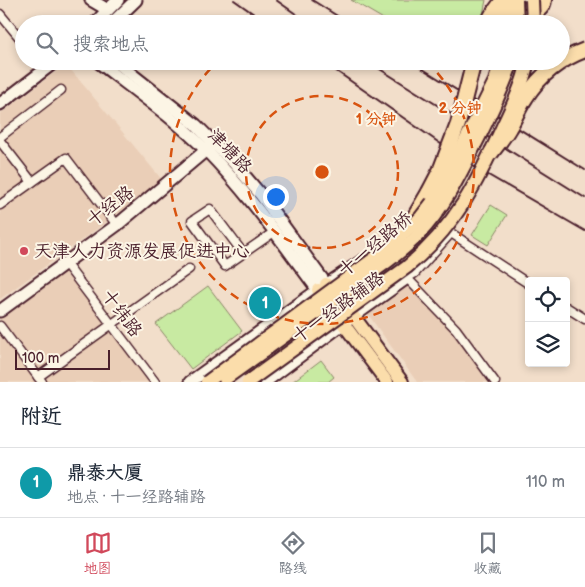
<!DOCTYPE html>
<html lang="zh">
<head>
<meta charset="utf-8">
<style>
	:root { --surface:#fff; --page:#f2f2f3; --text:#1f2937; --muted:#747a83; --line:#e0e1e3; --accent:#d1495b }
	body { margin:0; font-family:"Balsamiq Sans","LXGW WenKai TC",sans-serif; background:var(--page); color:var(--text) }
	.controls { position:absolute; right:15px; bottom:15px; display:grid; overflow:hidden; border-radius:5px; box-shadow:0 2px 8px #0003 }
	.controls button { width:45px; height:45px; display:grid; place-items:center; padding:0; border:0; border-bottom:1px solid var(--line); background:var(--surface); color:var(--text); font:25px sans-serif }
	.scale { position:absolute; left:15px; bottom:12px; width:95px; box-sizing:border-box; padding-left:5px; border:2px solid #4a1f2b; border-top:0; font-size:14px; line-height:18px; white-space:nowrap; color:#4a1f2b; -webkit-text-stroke:4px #fcf5e5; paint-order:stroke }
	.you { position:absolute; left:275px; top:196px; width:18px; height:18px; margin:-12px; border:4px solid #fff; border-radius:50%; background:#1a73e8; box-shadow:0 0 0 8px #1a73e833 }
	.badge { display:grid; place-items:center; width:32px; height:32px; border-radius:50%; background:var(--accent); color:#fff; font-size:16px; font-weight:700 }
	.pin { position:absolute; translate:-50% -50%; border:2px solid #fff; box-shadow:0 1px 5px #0006 }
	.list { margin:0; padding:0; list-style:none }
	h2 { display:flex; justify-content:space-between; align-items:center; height:65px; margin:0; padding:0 20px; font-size:21px }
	h2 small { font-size:16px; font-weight:400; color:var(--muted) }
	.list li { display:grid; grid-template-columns:32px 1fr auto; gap:15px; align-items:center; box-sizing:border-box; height:70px; padding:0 20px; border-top:1px solid var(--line) }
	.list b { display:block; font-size:19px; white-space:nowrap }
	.list p { margin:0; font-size:16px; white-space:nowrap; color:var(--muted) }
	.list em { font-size:16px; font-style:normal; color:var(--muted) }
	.icon { flex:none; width:28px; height:28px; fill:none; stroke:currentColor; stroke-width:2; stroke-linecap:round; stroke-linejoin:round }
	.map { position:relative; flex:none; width:585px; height:382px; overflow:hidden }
	.search { position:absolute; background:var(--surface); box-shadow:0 2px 8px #0003; left:15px; right:15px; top:15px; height:55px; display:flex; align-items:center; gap:12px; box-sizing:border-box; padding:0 18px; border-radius:28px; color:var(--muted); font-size:19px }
	.sheet { height:135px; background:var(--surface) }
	nav { display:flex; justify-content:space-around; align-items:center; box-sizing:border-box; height:70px; border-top:1px solid var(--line); background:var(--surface); font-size:14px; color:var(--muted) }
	nav a { display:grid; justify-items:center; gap:2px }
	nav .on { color:var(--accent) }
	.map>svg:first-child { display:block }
	.built { fill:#eaceb7 }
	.green { fill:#c8eaa2; stroke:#898466 }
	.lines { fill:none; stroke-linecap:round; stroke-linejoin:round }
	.street-casing { stroke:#4a1f2b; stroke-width:11 }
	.secondary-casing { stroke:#4a1f2b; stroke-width:15 }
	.primary-casing { stroke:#4a1f2b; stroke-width:16 }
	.highway-casing { stroke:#4a1f2b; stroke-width:18 }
	.street { stroke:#fcf5e5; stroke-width:8 }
	.secondary { stroke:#fcf5e5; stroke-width:11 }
	.primary { stroke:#fbddab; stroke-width:12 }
	.highway { stroke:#fbddab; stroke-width:14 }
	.rail { stroke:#4a1f2b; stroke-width:2 }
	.primary-bridge-casing { stroke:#4a1f2b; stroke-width:16; stroke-linecap:butt }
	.highway-bridge-casing { stroke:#4a1f2b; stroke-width:18; stroke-linecap:butt }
	.primary-bridge { stroke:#fbddab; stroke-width:12 }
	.highway-bridge { stroke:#fbddab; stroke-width:14 }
	.ring { fill:none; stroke:#d8530f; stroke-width:2.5; stroke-dasharray:9 6 }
	.poi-dot { fill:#d1495b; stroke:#fcf5e5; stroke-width:2 }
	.labels { text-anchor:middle; stroke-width:4; stroke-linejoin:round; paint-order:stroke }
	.street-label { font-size:18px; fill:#4a1f2b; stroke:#fcf5e5 }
	.poi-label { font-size:18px; fill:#4a1f2b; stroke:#fcf5e5; text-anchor:start }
	.centre { fill:#d8530f; stroke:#fcf5e5; stroke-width:2.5 }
	.ring-label { font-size:15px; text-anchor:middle; font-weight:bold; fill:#d8530f; stroke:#fcf5e5; stroke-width:4; stroke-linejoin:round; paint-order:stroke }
</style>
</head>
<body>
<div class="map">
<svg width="585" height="382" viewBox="0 0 585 382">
	<rect width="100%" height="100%" fill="#f2deca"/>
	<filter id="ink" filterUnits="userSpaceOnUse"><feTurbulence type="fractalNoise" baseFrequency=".02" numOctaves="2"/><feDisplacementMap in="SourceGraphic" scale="10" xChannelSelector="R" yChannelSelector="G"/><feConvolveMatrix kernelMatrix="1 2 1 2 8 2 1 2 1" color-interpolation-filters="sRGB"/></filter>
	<g filter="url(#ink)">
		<!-- built -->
		<g class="built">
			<path d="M66,64L163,181L0,299V114Z"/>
			<path d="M69,263L150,382H0V318Z"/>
			<path d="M412,279L454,330L492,382H417L367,313Z"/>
		</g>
		<!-- green -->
		<g class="green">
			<path d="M351,0H486L481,24H392Z"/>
			<path d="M491,205L507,215L488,245L472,235Z"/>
			<path d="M208,286L242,331L191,369L156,324Z"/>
			<path d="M321,360L334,377L328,382H292Z"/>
		</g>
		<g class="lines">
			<defs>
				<g id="street">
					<path d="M0,14L24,43"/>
					<path d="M0,137L61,90"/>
					<path d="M0,141L32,182"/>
					<path d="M0,205L66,158L117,225"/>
					<path d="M243,253L210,209L192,221L225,266L274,232"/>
					<path d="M65,263L155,382"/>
					<path d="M566,307L585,319"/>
					<path d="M0,326L42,382"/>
					<path d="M38,377L189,269"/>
					<path d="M495,382L456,329L407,278L415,273L451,233L529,284"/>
				</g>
				<g id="secondary">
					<path d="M91,0L108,10"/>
					<path d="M94,24L118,0"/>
					<path d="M111,24L136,0"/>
					<path d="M97,61C134,90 173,117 206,150C248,193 282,242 318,290"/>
					<path d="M115,61L196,125L233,162L261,195L326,284"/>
					<path d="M0,104L56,61"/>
					<path d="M0,311L117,225L211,146"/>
					<path d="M190,382L318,290L362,261"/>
					<path d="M265,382L344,323L407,278L383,254"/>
				</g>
				<g id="primary">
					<path d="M507,15C520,16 543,17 545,0"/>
					<path d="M326,284L354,317L402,382"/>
					<path d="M318,290L387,382"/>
				</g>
				<path id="highway" d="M408,228L429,192"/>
			</defs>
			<!-- street casing -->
			<use href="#street" class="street-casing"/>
			<!-- secondary casing -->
			<use href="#secondary" class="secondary-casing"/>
			<!-- primary casing -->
			<use href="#primary" class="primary-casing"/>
			<!-- highway casing -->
			<use href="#highway" class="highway-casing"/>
			<!-- street -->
			<use href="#street" class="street"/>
			<!-- secondary -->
			<use href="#secondary" class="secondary"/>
			<!-- primary -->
			<use href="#primary" class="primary"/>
			<!-- highway -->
			<use href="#highway" class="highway"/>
			<!-- rail -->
			<g class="rail">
				<path d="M234,0L268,24"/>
				<path d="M276,0L310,24"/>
				<path d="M312,0L350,24"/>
				<path d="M322,61L471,165L585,231"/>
				<path d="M367,61L585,198"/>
				<path d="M410,61L585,170"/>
			</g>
			<defs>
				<g id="primary-bridge">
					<path d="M506,0L507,24"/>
					<path d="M516,0L517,24"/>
					<path d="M532,0L533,24"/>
					<path d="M225,379L377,269C391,259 406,248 418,235C446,206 462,170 480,135C492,110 504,87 512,61"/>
					<path d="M207,382L386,250L421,217L438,195L447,178L495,81L501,61"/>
					<path d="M248,382L407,267C456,226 477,183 503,126C513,105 523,84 528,61"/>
				</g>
				<g id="highway-bridge">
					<path d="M487,24L492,15L503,0"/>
					<path d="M491,153C497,145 504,137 509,128C515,118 519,107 526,97C540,75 561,59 585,50"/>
					<path d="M429,192L440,171L458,124L474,61"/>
				</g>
			</defs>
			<!-- primary-bridge casing -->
			<use href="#primary-bridge" class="primary-bridge-casing"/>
			<!-- highway-bridge casing -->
			<use href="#highway-bridge" class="highway-bridge-casing"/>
			<!-- primary-bridge -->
			<use href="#primary-bridge" class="primary-bridge"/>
			<!-- highway-bridge -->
			<use href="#highway-bridge" class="highway-bridge"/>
		</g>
	</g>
	<!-- distance rings -->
	<g class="ring">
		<circle cx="322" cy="172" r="76"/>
		<path d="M289 24A152 152 0 0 1 355 24M427 62A152 152 0 1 1 217 62"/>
	</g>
	<!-- markers -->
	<circle class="poi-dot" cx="24" cy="251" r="5"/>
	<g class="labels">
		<!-- street labels -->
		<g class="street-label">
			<text transform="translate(230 151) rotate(46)" y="6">津塘路</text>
			<text transform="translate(110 206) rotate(-38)" y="6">十经路</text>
			<text transform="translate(375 244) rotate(-40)" y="6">十一经路桥</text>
			<text transform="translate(338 307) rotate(-36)" y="6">十一经路辅路</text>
			<text transform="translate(122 313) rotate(53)" y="6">十纬路</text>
		</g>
		<!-- poi labels -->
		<g class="poi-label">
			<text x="34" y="257">天津人力资源发展促进中心</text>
		</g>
	</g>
	<circle cx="322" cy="172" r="8" class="centre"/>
	<g class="ring-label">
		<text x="460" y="113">2 分钟</text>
		<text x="376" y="124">1 分钟</text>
	</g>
</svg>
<div class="controls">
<button><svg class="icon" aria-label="locate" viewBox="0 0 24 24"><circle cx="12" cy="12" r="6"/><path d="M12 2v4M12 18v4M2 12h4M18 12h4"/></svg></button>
<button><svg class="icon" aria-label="layers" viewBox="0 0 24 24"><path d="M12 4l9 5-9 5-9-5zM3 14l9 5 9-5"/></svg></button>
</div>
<div class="scale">100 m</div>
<div class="you"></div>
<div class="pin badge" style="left:265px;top:303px;background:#0f9aa8">1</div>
<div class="search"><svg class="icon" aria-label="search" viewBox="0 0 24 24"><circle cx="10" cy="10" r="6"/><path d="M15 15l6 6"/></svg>搜索地点</div>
</div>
<section class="sheet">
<h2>附近<small></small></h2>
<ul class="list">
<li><span class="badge" style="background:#0f9aa8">1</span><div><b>鼎泰大厦</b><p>地点 · 十一经路辅路</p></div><em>110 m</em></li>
</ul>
</section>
<nav>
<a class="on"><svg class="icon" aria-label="map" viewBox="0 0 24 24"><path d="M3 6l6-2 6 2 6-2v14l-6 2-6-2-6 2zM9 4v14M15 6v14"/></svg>地图</a>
<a><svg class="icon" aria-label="directions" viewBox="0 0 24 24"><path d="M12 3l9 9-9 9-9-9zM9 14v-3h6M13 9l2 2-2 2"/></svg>路线</a>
<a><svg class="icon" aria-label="saved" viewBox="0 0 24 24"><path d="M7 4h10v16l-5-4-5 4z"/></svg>收藏</a>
</nav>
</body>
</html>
